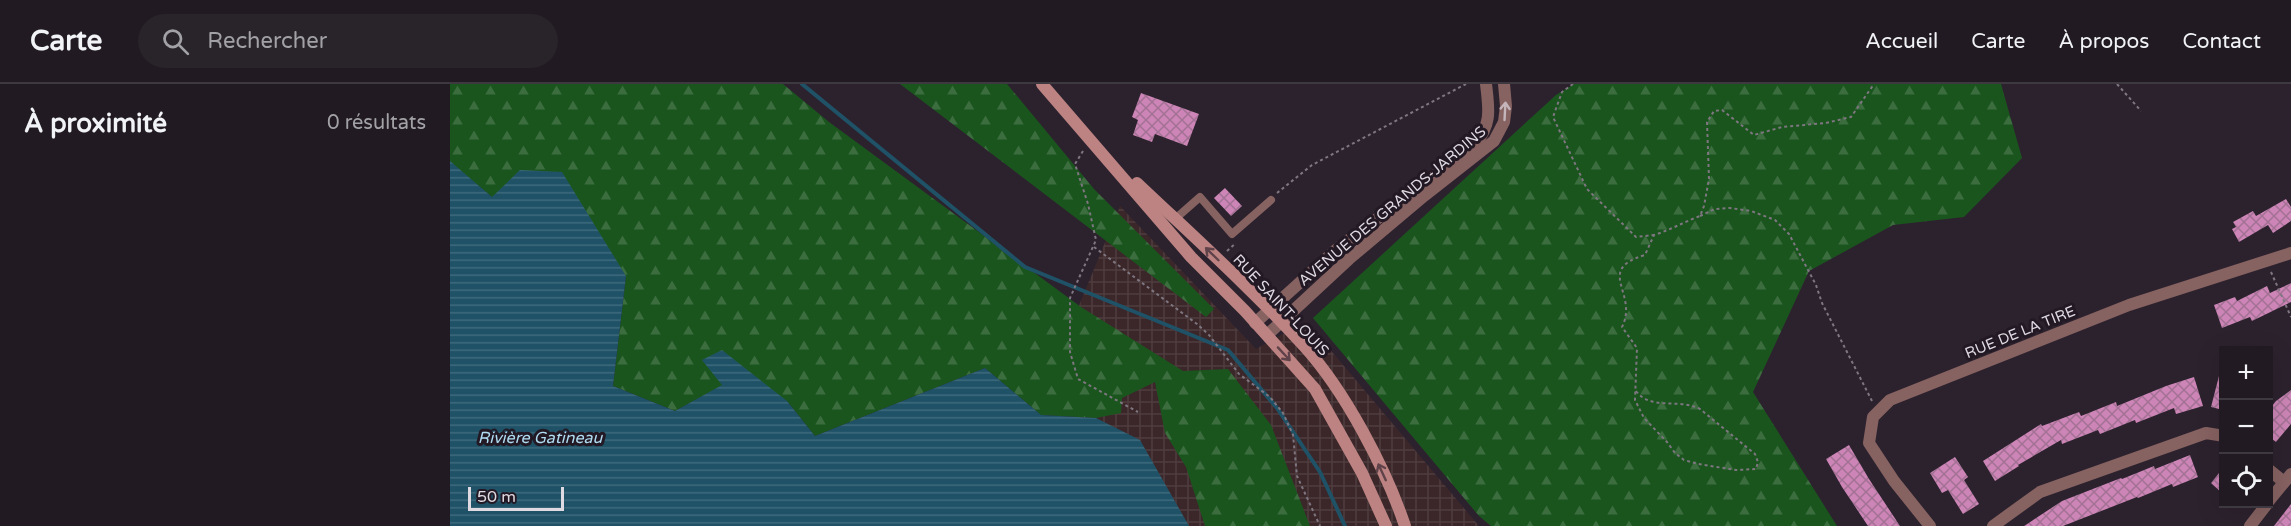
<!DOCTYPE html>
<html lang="fr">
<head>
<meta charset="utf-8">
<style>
	:root { --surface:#211a22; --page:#29232a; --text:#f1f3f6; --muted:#a2a1a5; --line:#3e3840 }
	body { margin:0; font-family:"Varela Round",sans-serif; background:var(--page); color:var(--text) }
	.controls { position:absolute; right:18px; bottom:18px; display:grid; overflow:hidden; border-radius:0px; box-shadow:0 6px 24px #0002 }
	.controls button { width:54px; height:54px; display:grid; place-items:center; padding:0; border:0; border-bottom:2px solid var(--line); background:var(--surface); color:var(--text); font:30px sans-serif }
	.scale { position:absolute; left:18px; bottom:15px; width:96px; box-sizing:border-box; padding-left:6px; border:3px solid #dfd9e1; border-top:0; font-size:16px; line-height:21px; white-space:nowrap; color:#dfd9e1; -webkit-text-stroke:4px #221924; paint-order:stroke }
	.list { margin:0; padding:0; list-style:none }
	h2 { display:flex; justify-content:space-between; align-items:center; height:78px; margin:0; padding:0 24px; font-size:26px }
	h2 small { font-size:20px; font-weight:400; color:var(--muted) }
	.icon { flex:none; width:33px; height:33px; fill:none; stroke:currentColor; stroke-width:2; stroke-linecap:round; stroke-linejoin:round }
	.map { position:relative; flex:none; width:1841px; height:442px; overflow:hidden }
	header { display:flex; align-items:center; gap:36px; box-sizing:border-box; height:84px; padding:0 30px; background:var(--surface); border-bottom:2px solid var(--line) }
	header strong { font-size:28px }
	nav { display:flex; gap:33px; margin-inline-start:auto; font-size:21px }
	.search { width:420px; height:54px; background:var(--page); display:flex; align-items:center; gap:15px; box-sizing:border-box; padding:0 21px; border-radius:33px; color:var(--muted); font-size:22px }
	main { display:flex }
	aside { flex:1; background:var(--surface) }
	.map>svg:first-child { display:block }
	.industrial { fill:url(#industrial-grid) }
	.forest { fill:url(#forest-firs) }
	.water { fill:url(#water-rules) }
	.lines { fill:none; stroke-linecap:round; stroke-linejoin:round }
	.stream { stroke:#1f5267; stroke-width:4 }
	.building { fill:url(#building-cross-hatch) }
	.path { stroke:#7e7680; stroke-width:2; stroke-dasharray:3 3; stroke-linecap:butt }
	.service { stroke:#866261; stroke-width:8 }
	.minor { stroke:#866261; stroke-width:12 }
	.tertiary { stroke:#866261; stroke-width:12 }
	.secondary { stroke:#bd8382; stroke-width:12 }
	.oneway { stroke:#c4b5bb }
	.oneway2 { stroke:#60434a }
	.labels { text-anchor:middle; stroke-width:6; stroke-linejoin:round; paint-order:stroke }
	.street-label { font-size:15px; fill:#dfd9e1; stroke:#221924 }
	.water-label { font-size:16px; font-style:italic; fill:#b0dcf1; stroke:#221924 }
</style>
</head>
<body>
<header>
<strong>Carte</strong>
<div class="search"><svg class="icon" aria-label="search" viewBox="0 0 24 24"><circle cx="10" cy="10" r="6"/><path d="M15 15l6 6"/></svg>Rechercher</div>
<nav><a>Accueil</a><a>Carte</a><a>À propos</a><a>Contact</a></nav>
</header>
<main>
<aside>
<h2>À proximité<small>0 résultats</small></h2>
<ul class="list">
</ul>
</aside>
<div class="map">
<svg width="1841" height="442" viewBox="0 0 1841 442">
	<defs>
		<pattern id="industrial-grid" width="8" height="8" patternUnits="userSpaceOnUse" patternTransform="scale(1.5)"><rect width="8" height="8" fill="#3b2729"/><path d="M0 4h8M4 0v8" fill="none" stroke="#4e3c3e"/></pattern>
		<pattern id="forest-firs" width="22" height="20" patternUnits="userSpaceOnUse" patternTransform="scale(1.5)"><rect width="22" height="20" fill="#1a551d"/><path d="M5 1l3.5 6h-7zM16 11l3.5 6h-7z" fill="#3b6d3e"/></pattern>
		<pattern id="water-rules" width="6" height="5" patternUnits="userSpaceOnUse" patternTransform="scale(1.5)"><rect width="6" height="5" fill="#1f5267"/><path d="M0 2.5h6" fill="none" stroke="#3f6a7c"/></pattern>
		<pattern id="building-cross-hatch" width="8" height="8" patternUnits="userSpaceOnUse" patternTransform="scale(1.5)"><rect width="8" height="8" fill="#cc85b6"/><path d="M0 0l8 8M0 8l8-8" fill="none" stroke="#a37194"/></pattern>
	</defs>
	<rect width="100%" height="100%" fill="#2c222e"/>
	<!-- industrial -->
	<path class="industrial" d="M670,122L806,265L856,237L1029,442H666L628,224Z"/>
	<!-- forest -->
	<g class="forest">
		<path d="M0,0H333L379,38L631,223L733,287L778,285L821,341L860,442H755L736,383L715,349L705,298L672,314L671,329L646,334L591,331L535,284L365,352L337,317L273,301L225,327L163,302L176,192L42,113L0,78Z"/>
		<path d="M450,0H557L644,105L764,225L756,233Z"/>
		<path d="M1124,0H1551L1572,74L1514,133L1443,141L1359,187L1303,308L1387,442H1041L1029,432L863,234L1106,11Z"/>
	</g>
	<!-- water -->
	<path class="water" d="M0,77L42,113L70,86L112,88L176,192L163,302L225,327L272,301L252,276L272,266L337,317L365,352L535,284L591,331L646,334L690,356L739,442H0Z"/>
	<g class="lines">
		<!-- stream -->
		<path class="stream" d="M352,0L575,183L778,266L827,324L870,388L895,442"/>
	</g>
	<!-- building -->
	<g class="building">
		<path d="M691,9L749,30L737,62L705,50L702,58L683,51L688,36L682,33Z"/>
		<path d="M775,104L792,122L781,132L764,114Z"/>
		<path d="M1836,115L1841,123V137L1823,149L1818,141L1789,158L1782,145L1786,143L1783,138L1803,127L1806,132Z"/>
		<path d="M1841,199V218L1802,237L1800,233L1772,244L1764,221L1785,213L1787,217L1817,202L1820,209Z"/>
		<path d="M1770,288L1773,289V326L1761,323Z"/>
		<path d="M1744,293L1753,322L1726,330L1724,324L1686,339L1685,336L1650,350L1648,346L1612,360L1611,356L1568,381L1569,382L1545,397L1533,377L1591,340L1592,342L1629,328L1631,332L1666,318L1667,322L1716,302Z"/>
		<path d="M1841,306V340L1826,358L1818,352V327L1826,317Z"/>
		<path d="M1399,361L1419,395L1450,442H1418L1392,403L1376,375Z"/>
		<path d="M1740,371L1748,393L1723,403L1722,400L1688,414L1687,413L1613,442H1574L1612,417L1671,394L1672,395L1704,382L1705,385Z"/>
		<path d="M1505,373L1518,393L1514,396L1529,420L1513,430L1498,406L1492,409L1480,389Z"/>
		<path d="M1773,384V410L1761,399Z"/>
		<path d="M1841,420V442H1824Z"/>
	</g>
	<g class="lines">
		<!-- path -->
		<g class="path">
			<path d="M1123,0L1112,8L1103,33L1137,105L1186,153L1204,151"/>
			<path d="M1667,0L1691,27"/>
			<path d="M633,67L625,80L638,120L646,156L620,214V268L628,295L688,328"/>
			<path d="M827,109L862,81L1016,0"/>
			<path d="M1250,132L1265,125L1280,124L1301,127L1325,136L1339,150L1366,201L1372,219L1422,317"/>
			<path d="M644,163L747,240L759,251L789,290L820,313L833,329L843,351L847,392L870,442"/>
			<path d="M777,167L786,159"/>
			<path d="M1821,188L1841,233"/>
			<path d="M1186,307C1201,327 1230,314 1250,325L1305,370L1308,378L1306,385L1286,386L1248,380L1234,376L1225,369L1217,358L1194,334L1185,316L1187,264L1172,243C1189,209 1144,186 1195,171L1204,151C1220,146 1234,138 1250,132L1254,122L1259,95L1257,38L1264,27L1272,26L1304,51L1332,43L1376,39L1401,33L1424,0"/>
		</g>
		<!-- service -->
		<path class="service" d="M725,135L750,113L782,150L821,116"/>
		<!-- minor -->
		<g class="minor">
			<path d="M1818,385L1834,398"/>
			<path d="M1818,418L1841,390"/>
			<path d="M1480,442L1444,397L1419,359L1423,333L1440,316L1679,221L1841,169"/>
			<path d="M1543,442L1590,408L1756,349L1774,352"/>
			<path d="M1800,442L1817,420"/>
		</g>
		<!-- tertiary -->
		<g class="tertiary">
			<path d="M805,239L887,165L1025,61C1042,39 1039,26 1036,0"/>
			<path d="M817,251L899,175L974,112L1044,57L1054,38L1056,22L1054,0"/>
		</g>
		<!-- secondary -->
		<g class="secondary">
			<path d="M592,0L741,173L795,227L865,305L912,389L936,442"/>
			<path d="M687,99C743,152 802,205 854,262C895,307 936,385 955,442"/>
		</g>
	</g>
	<!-- one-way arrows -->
	<defs><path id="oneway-shaft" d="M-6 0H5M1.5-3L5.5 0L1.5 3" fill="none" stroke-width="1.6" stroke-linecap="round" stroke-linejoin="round" transform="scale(1.5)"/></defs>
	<use class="oneway" href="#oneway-shaft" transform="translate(1055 27) rotate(-87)"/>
	<g class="oneway2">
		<use href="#oneway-shaft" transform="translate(762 170) rotate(-136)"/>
		<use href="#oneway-shaft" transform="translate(834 270) rotate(47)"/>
		<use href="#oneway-shaft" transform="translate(932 388) rotate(-115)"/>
	</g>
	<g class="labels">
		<!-- street labels -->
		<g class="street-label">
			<text transform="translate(942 122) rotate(-40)" y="5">AVENUE DES GRANDS-JARDINS</text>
			<text transform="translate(831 221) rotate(47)" y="5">RUE SAINT-LOUIS</text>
			<text transform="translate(1570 248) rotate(-22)" y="5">RUE DE LA TIRE</text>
		</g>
		<!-- water labels -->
		<g class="water-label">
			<text x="90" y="359">Rivière Gatineau</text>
		</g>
	</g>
</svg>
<div class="controls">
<button>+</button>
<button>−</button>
<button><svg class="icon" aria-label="locate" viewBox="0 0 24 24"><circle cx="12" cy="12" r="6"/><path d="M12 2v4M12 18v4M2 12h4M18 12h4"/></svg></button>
</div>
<div class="scale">50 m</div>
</div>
</main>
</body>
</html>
